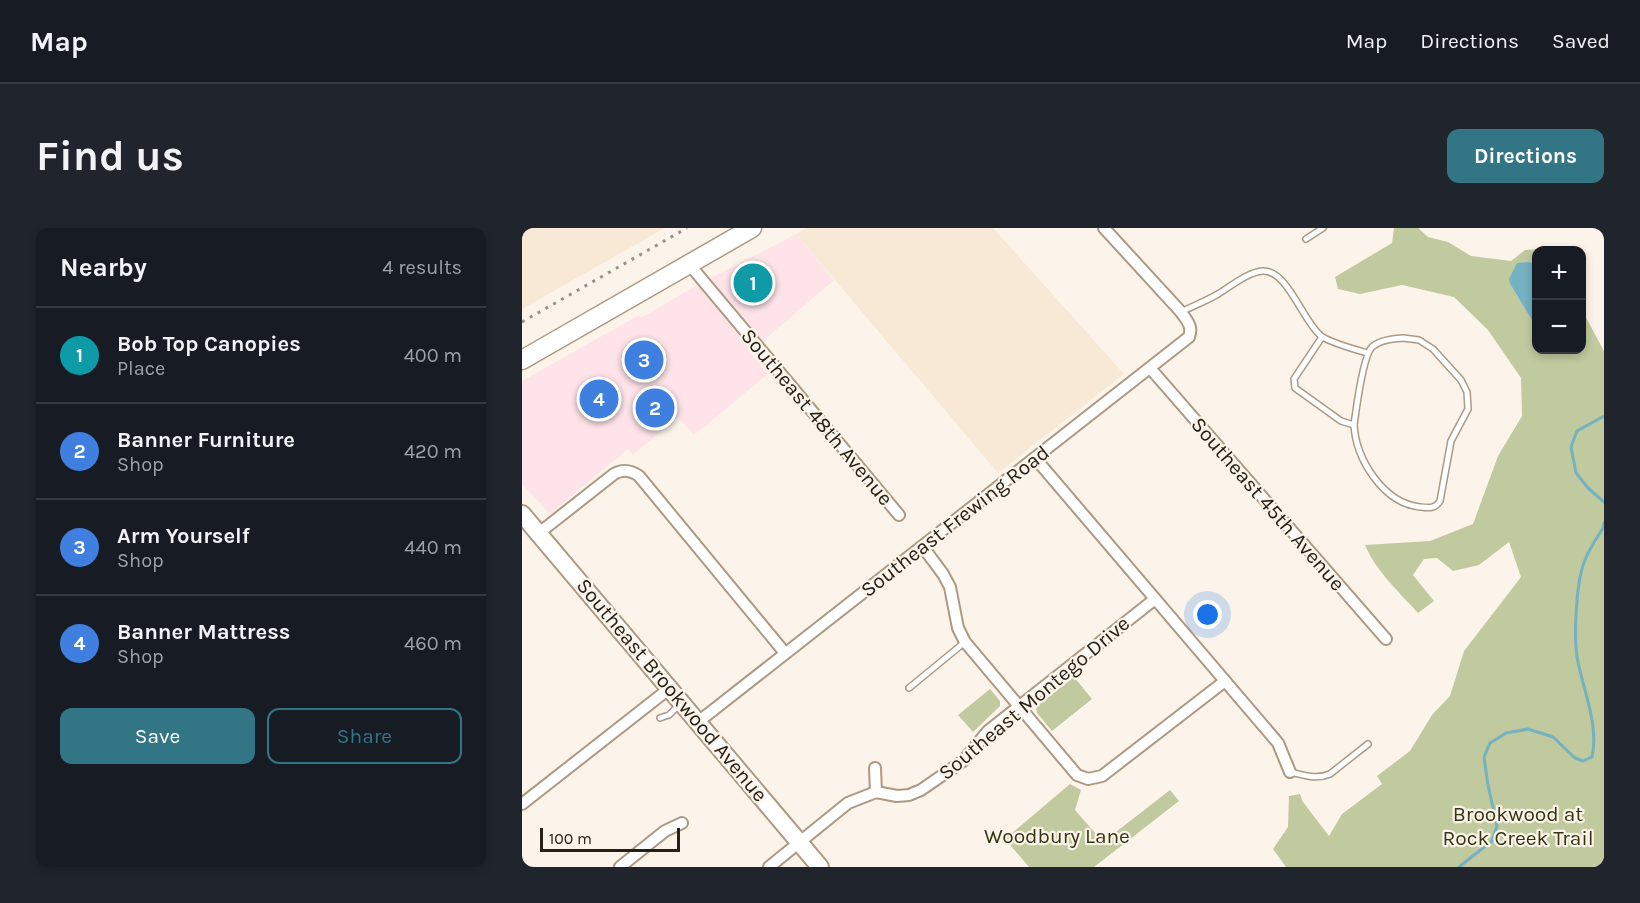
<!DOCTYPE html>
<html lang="en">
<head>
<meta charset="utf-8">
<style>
	:root { --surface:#171b24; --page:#20242c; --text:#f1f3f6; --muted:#9ea1a6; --line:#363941; --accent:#327686 }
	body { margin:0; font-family:Karla,sans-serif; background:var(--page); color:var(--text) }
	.controls { position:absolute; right:18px; top:18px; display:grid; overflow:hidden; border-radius:12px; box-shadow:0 3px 9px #0003 }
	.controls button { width:54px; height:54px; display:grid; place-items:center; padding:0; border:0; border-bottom:2px solid var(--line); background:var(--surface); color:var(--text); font:30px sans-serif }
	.scale { position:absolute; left:18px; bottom:15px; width:140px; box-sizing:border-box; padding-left:6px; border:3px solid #272017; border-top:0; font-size:16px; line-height:21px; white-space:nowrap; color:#272017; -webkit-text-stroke:4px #fcf4ea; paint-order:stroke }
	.you { position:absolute; left:686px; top:387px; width:21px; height:21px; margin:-15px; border:4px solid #fff; border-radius:50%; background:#1a73e8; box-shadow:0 0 0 9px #1a73e833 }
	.badge { display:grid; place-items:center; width:39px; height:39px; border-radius:50%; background:var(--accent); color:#fff; font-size:20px; font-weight:700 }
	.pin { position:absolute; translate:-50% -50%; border:3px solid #fff; box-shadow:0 2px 6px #0006 }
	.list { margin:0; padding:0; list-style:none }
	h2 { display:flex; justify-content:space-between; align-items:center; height:78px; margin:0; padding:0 24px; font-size:26px }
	h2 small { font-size:20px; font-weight:400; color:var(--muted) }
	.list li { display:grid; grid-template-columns:39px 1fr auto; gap:18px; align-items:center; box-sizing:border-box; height:96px; padding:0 24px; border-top:2px solid var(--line) }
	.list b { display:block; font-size:22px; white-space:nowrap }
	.list p { margin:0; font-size:20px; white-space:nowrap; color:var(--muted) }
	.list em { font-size:20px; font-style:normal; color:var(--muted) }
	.actions { display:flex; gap:12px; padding:18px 24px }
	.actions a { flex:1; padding:14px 0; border:2px solid var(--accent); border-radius:12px; text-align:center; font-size:21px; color:var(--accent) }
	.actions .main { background:var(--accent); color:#fff }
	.map { position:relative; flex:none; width:1082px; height:639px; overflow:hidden; border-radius:12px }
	header { display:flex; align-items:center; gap:36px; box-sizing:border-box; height:84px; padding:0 30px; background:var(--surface); border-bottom:2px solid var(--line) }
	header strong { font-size:28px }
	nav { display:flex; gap:33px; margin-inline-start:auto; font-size:21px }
	.intro { display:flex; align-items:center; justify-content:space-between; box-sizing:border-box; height:144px; padding:0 36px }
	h1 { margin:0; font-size:42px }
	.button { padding:15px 27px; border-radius:12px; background:var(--accent); color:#fff; font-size:21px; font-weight:700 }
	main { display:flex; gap:36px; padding:0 36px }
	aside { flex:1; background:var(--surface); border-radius:12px; box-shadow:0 3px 9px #0003 }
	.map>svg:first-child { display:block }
	.commercial { fill:#fee4e9 }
	.industrial { fill:#f8e9d6 }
	.green { fill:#c1c99f }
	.water { fill:#74b1c1 }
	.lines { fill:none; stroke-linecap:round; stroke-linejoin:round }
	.stream { stroke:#74b1c1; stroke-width:3 }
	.lane-casing { stroke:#ad9983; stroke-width:8 }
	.street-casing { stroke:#ad9983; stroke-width:14 }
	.secondary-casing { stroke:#ad9983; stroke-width:20 }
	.primary-casing { stroke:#ad9983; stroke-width:21 }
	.lane { stroke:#fff; stroke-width:5 }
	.street { stroke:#fff; stroke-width:10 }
	.secondary { stroke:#fff; stroke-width:16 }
	.primary { stroke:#fff; stroke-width:18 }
	.rail { stroke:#9a9288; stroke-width:3; stroke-dasharray:3 6; stroke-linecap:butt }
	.labels { text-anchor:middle; stroke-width:4.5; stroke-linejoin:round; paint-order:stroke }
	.street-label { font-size:21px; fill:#272017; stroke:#fcf4ea }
	.park-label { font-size:21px; fill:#323711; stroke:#fcf4ea }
</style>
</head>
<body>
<header>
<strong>Map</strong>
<nav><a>Map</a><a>Directions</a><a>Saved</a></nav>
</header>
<div class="intro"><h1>Find us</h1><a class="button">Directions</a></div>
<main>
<aside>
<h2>Nearby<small>4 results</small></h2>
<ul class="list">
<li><span class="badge" style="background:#0f9aa8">1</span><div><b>Bob Top Canopies</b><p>Place</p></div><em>400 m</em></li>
<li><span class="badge" style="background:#3f7fe0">2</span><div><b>Banner Furniture</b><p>Shop</p></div><em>420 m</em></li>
<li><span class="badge" style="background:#3f7fe0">3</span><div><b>Arm Yourself</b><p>Shop</p></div><em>440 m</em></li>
<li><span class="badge" style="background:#3f7fe0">4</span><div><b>Banner Mattress</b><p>Shop</p></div><em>460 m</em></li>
</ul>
<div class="actions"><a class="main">Save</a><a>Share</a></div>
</aside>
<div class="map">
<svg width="1082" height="639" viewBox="0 0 1082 639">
	<rect width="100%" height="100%" fill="#fcf4ea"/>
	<!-- commercial -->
	<path class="commercial" d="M274,6L312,52L228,124L246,146L172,207L156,189L111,227L106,221L28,286L0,256V153L117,87L119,90L168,61Z"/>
	<!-- industrial -->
	<g class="industrial">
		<path d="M0,0H143L0,81Z"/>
		<path d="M285,0H471L602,146L476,245L274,6Z"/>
	</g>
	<!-- green -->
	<g class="green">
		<path d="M872,0H896L906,9L926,14L949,28L989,33L1003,22L1034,20L1039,22H1014V36L1007,34L988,56L1014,99V122H1060V82L1082,123V639H764L751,621L766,599L767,568L778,566L781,574L807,608L820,586L860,556L855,548L888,523L910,487L928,468L942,423L999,349L987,314L957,337L931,343L915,330L902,331L891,347L912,373L896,385C877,364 854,343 843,317L908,313L951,296L976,228L1000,188L999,150L966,102L932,69L880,57L838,66L816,61L813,49L870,15Z"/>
		<path d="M552,449L570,471L530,503L515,485L514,479Z"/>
		<path d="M468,461L478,473V478L451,504L436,487Z"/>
		<path d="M548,556L559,562L553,582L581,614L648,562L657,573L572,639H507L483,611Z"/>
	</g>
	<!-- water -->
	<path class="water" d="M1007,34L1014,36V99L988,56L987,51L995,35Z"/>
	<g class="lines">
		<!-- stream -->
		<g class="stream">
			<path d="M1082,188L1055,203L1049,219L1054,245L1066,260L1082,274"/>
			<path d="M937,639L970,613L975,598L966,557L962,529L968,515L984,505L1006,501L1031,509L1053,530L1061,533L1070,529C1077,498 1062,464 1056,434C1051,412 1054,353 1063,332C1067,321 1075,310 1081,300L1082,295"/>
		</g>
		<defs>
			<g id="lane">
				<path d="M784,11L801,0"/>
				<path d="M659,84C671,78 684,73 696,66C709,58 726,44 741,43C765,42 780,91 798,107C807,115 833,121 845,125"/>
				<path d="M800,109L772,151L773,160L819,193L832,197"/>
				<path d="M881,110L897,112L911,121L939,152L945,164L946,181L929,213L918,273C913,281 907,280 898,279C861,275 834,231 832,197C834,182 841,128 850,119C858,112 870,111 881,110Z"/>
				<path d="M387,460L443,414"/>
				<path d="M138,490L147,487L158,476"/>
				<path d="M768,544C781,547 794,552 808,546L846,516"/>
			</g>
			<g id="street">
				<path d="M167,36L377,287"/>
				<path d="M628,140L864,411"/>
				<path d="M513,230L756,515L768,544"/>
				<path d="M17,305L92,246C101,241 108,242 117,248L263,425"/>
				<path d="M401,319L421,346L428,359L436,400L443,414L555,547L566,551L580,548L703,453"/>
				<path d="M176,494L667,109C671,98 665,93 659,84L582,0"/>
				<path d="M353,540L354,564"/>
				<path d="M0,576L148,460"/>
				<path d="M98,639L143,603L160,595"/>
				<path d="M247,639L326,575L354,564L375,568L387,567L399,562L441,533L466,503L633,371"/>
			</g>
			<path id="secondary" d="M0,286L298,639"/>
			<path id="primary" d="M0,132L230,0"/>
		</defs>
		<!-- lane casing -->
		<use href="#lane" class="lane-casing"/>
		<!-- street casing -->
		<use href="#street" class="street-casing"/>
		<!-- secondary casing -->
		<use href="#secondary" class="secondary-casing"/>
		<!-- primary casing -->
		<use href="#primary" class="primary-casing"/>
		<!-- lane -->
		<use href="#lane" class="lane"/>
		<!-- street -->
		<use href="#street" class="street"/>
		<!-- secondary -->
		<use href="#secondary" class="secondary"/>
		<!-- primary -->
		<use href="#primary" class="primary"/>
		<!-- rail -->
		<path class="rail" d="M0,94L165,0"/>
	</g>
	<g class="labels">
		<!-- street labels -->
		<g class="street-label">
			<text transform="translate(295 189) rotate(50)" y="7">Southeast 48th Avenue</text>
			<text transform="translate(746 276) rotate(49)" y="7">Southeast 45th Avenue</text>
			<text transform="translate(433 293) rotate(-38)" y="7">Southeast Frewing Road</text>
			<text transform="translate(150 462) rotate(50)" y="7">Southeast Brookwood Avenue</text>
			<text transform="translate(512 470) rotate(-40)" y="7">Southeast Montego Drive</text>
		</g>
		<!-- park labels -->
		<g class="park-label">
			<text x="996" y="593">Brookwood at<tspan x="996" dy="24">Rock Creek Trail</tspan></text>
			<text x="535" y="615">Woodbury Lane</text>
		</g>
	</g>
</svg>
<div class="controls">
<button>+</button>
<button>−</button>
</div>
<div class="scale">100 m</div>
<div class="you"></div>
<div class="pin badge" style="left:231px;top:55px;background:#0f9aa8">1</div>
<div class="pin badge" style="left:133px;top:180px;background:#3f7fe0">2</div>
<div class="pin badge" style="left:122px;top:132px;background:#3f7fe0">3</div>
<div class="pin badge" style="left:77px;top:171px;background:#3f7fe0">4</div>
</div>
</main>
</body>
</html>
